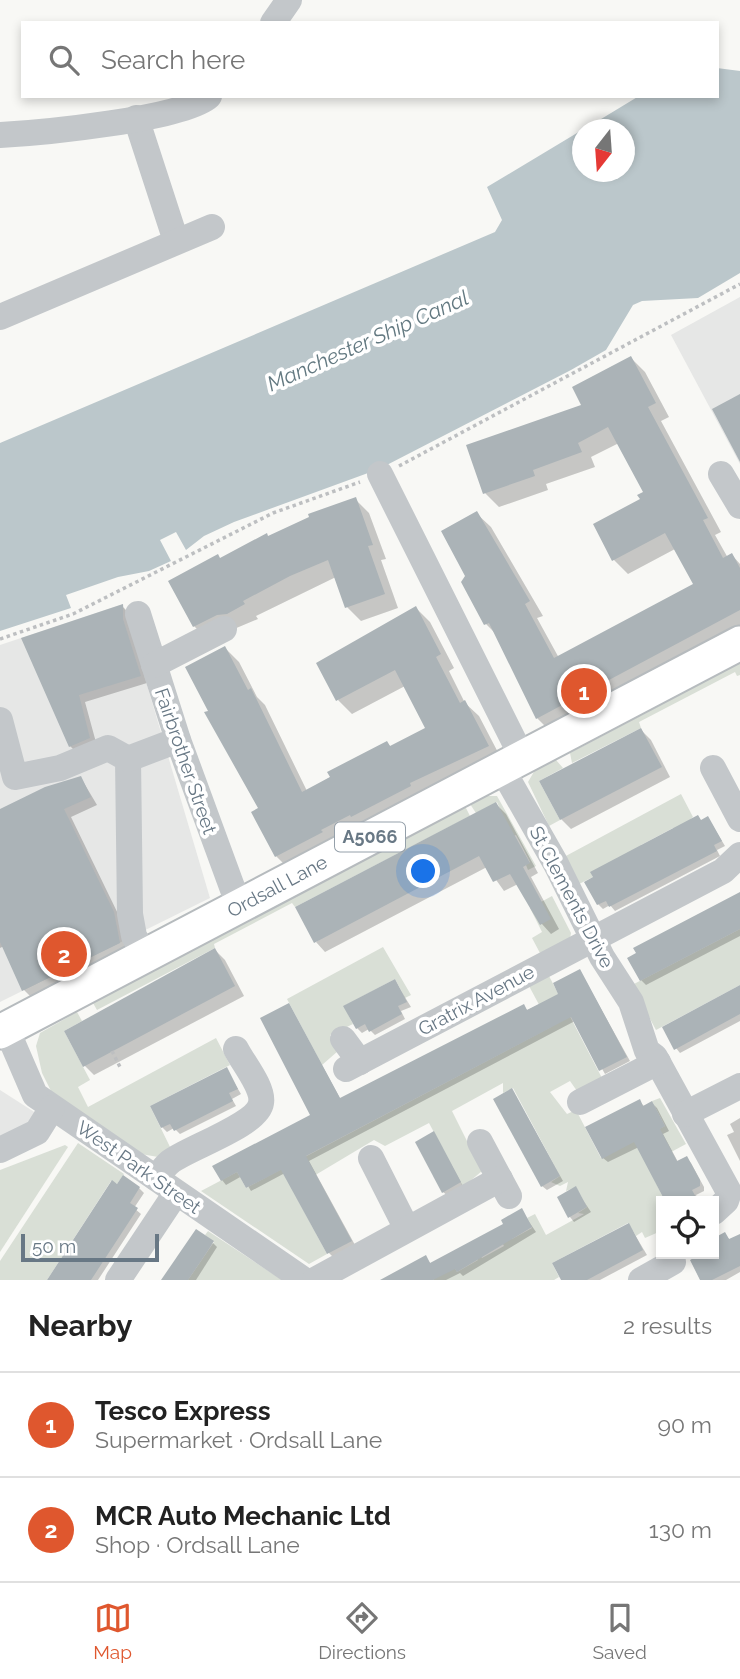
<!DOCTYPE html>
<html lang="en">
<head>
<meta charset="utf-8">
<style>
	:root { --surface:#fff; --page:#f2f2f2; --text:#222; --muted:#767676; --line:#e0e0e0; --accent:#df572e }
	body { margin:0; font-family:Raleway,sans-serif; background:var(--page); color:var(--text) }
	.controls { position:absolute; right:21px; bottom:21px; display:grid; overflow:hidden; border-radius:0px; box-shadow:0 4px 10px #0003 }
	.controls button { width:63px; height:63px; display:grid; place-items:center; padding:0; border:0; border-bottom:2px solid var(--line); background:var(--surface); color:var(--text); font:35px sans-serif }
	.compass { position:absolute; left:572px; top:119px; width:63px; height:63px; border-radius:50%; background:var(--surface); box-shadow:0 4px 10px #0003; rotate:197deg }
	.scale { position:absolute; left:21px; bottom:18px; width:138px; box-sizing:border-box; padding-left:7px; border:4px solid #687885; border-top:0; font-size:19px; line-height:24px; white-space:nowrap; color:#687885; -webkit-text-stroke:5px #fff; paint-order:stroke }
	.you { position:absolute; left:424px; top:872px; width:24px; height:24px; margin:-18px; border:5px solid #fff; border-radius:50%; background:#1a73e8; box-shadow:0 0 0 10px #1a73e833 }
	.badge { display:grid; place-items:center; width:46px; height:46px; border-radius:50%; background:var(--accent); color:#fff; font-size:23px; font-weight:700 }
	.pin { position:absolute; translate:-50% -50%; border:4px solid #fff; box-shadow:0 2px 7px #0006 }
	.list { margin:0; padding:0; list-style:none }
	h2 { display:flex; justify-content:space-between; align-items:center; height:91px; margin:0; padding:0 28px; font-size:30px }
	h2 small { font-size:23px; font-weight:400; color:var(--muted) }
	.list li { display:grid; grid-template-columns:46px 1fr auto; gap:21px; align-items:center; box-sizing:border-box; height:105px; padding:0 28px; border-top:2px solid var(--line) }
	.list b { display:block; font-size:26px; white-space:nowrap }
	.list p { margin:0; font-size:23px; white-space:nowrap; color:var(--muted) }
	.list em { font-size:23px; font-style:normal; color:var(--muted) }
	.icon { flex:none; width:38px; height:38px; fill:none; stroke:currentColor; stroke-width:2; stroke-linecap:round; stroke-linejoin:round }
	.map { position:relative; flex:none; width:740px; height:1280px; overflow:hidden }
	.search { position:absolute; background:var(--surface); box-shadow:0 4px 10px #0003; left:21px; right:21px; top:21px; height:77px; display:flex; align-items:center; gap:18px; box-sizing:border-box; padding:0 24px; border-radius:0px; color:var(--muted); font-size:26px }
	.sheet { height:301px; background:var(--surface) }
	nav { display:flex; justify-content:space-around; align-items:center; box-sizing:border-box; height:98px; border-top:2px solid var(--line); background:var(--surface); font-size:19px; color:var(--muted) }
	nav a { display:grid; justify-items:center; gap:4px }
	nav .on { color:var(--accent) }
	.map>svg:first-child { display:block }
	.built { fill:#e6e7e6 }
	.green { fill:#d9dfd6 }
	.water { fill:#bbc7cb }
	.shadow { fill:#0003 }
	.building { fill:#abb3b7 }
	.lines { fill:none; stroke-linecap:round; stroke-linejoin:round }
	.major-casing { stroke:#b6bbbe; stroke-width:37 }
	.path { stroke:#bdbfc1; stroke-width:3.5; stroke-dasharray:3.5 3.5; stroke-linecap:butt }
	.minor { stroke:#c3c7ca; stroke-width:26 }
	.major { stroke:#fff; stroke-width:33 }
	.labels { text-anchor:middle; stroke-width:7; stroke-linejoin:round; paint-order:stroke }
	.shield { fill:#fff; stroke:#95a0aa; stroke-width:2 }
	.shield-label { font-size:18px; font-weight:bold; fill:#687885 }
	.street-label { font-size:19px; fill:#687885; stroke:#fff }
	.water-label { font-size:21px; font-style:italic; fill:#637981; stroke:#fff }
</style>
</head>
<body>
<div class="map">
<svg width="740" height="1280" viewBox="0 0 740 1280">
	<rect width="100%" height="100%" fill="#f8f8f5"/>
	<!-- built -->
	<g class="built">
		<path d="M740,297V464L671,335Z"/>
		<path d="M123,604L210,898L0,1002V645Z"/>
		<path d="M0,1090L39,1115L0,1162Z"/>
	</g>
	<!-- green -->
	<g class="green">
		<path d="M740,663V675L737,676L735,672L639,722L641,728L572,763L570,753Z"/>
		<path d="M556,760L563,768L539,781L560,820L549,826L528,782L535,770Z"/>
		<path d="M681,794L693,817L676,833L673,828L641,845L644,850L617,858L619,863L591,872L593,877L577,885L564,857Z"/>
		<path d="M485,796H497L536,866L528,870L526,865L530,862L516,835L511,837L497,802L476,813L470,804Z"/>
		<path d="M465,806L470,816L295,907L292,903L214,944L215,948L97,1010L93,1003Z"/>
		<path d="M552,896L571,933L570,939L540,953L532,938L542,932L530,908Z"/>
		<path d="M740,929V985L656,1030L632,985Z"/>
		<path d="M383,947L411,995L405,998L395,979L344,1006L353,1024L330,1035L338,1051L322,1065L287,999Z"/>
		<path d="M549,976L602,1078L577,1091L570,1081L550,1092L567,1114L576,1110L601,1158L665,1126L652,1101L660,1098L686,1144L647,1165L665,1201H661V1231L645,1238L642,1232L636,1236L628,1223L552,1263L559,1277L554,1280H433L452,1263L457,1272L478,1260L474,1251L477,1249L482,1258L504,1246L499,1237L512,1239L532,1228L527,1218L535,1214L546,1235L584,1214L578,1213L587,1207L576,1187L566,1191L568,1182L560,1186L551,1182L560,1176L513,1088L503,1093V1083L452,1111L482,1171L463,1187L429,1123L385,1146L374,1140L292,1189L327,1254L309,1264L201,1191L237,1172L246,1188L551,1027L529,986Z"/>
		<path d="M77,1012L82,1021L64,1031L90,1080L78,1087L88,1107L216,1038L230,1065L150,1106L171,1149L158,1157L141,1154L51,1091L42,1073L36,1046L40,1033Z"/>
		<path d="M78,1143L124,1174L117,1184L111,1181L47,1280H0V1261Z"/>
		<path d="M65,1145L68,1147L0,1252V1170Z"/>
		<path d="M208,1231L282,1280H188L214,1242L205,1235Z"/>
	</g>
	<!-- water -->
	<path class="water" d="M717,68L740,71V273L698,298L642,301L633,305L606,350L571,370L379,469L234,522L204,536L186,550L176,532L160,540L171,561L149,571L118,577L66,595L71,608L0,631V443L495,232L502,220L487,187L582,130V172H624V130H583L639,96H717Z"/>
	<!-- shadow -->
	<g class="shadow">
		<path d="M631,358L645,372L669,417L661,421L721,532L715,535L728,558L732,555L740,564V631L551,732L537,718L497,635L486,624L463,582L467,576L476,513L491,527L543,616L537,618L559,658L695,585L675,549L628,574L614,560L595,525L642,500L646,493L619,443L591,457L595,467L546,484L548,490L499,507L485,493L583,406Z"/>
		<path d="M355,499L369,513L386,559L381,560L398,608L361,621L347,607L336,577L256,616L258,619L208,640L194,626L221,559Z"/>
		<path d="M122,606L129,613L147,683L85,702L97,746L78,754L70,746L24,639Z"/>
		<path d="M416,608L430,622L454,668L449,671L465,703L479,716L502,760L290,870L276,856L253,812L261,809L210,712L225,648L239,662L257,697L265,705L307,791L387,743L391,747L427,729L405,686L352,714L338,700Z"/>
		<path d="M641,730L651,740L670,777L571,829L561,819Z"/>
		<path d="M81,778L97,805L71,817L122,922L127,951L32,998L24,990L4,946L0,948V811Z"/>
		<path d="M496,804L506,814L538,873L531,877L559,929L551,934L542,924L518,884L504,891L487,867L325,952L316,942Z"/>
		<path d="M708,818L725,846L717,850L720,856L615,911L610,905L603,909L598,904L596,878Z"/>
		<path d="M740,893V936L646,985L641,980Z"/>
		<path d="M215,950L225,960L244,996L94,1075L84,1065Z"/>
		<path d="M580,971L630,1061L605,1074L575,1021L309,1161L355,1245L333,1257L329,1253L285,1173L251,1191L242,1176L226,1185L222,1180L215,1167L313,1115L289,1005L341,1100L523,1006L527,1010L561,995Z"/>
		<path d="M395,981L411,1007L401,1011L405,1019L375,1035L369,1029L362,1033L357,1028Z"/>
		<path d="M740,987V1021L680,1053L676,1048Z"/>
		<path d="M226,1069L241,1094L232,1099L236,1106L180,1134L174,1128L167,1132L162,1127Z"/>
		<path d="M512,1090L563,1181L547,1190L542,1186Z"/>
		<path d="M639,1101L645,1107L652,1103L657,1108L669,1131L663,1134L678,1162L686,1158L691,1163L704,1187V1191L696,1195L699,1201H667L639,1147L608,1162L603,1158Z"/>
		<path d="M740,1118V1161L727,1135L734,1132L730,1124Z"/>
		<path d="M434,1133L464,1188L448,1196L443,1192Z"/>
		<path d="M118,1186L139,1188L144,1193L134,1208L141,1214L98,1280H49Z"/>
		<path d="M575,1188L591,1212L574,1222L570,1217Z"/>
		<path d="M521,1210L536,1232L463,1276L460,1273L446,1280H384L426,1258L432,1265L505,1224Z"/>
		<path d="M629,1225L647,1255L600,1280H563Z"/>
		<path d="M725,1234L729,1239L740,1241V1272L726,1280H702L699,1254H714V1240Z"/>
		<path d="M213,1243L217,1247L196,1280H163Z"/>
	</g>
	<!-- building -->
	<g class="building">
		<path d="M631,356L656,403L648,407L708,518L703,520L723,558L732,553L740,568V610L536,719L489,623L484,625L461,582L465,576L441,531L477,511L530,601L525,604L554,658L693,584L665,533L612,561L593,524L640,499L637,495L643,492L608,427L578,443L582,452L533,470L535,476L483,494L466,445L581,405L572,387Z"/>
		<path d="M740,394V462L712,409Z"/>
		<path d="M356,497L373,545L368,546L385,594L345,608L328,560L290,576L243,601L245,604L227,614L217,615L193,627L168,581L218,554L220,558L267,533L268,536L309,517L308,514Z"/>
		<path d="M123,604V619L141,676L79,695L90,738L69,747L21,638Z"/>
		<path d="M416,606L441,654L436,657L460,703L465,700L489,746L410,783L411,786L351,817L350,815L321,830L323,832L275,857L251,812L258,808L204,712L208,711L185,667L225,646L248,690L251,688L302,792L330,777L327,772L387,741L390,746L425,728L395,670L336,701L316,663Z"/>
		<path d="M641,728L662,767L560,820L539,781Z"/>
		<path d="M81,776L91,797L64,809L114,912L120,943L22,991L0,942V809L45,787Z"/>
		<path d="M496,802L530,863L523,867L551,919L540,925L510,874L493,882L479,856L314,943L295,907Z"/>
		<path d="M698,815L701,820L708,816L722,841L714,845L717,851L609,907L606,901L597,905L584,882L593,877L590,872Z"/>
		<path d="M740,892V929L640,981L627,958L636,953L633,948Z"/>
		<path d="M215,948L235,986L83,1067L64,1031Z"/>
		<path d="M580,969L627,1057L599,1071L571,1017L306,1156L352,1241L327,1254L281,1170L246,1188L237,1172L221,1181L212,1166L310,1115L260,1018L289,1003L340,1098L524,1004L527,1010L558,994L553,983Z"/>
		<path d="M395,979L407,1002L398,1006L402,1014L369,1032L365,1024L356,1029L343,1006Z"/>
		<path d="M740,985V1014L674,1050L662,1027Z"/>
		<path d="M227,1067L238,1089L229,1093L233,1101L174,1131L170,1124L161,1128L150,1106Z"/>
		<path d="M512,1088L560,1176L541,1187L493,1099Z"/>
		<path d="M640,1099L643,1106L652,1101L665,1126L660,1129L677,1161L687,1156L700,1180V1186L692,1190L698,1201H665L634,1142L602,1159L585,1127Z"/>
		<path d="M434,1131L461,1182L442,1193L415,1142Z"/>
		<path d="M123,1175L140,1187L130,1203L138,1208L91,1280H47L112,1180L117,1184Z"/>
		<path d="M576,1186L587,1207L568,1218L557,1197Z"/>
		<path d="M522,1208L532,1227L457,1272L455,1269L433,1280H380L426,1255L430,1263L503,1224L501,1220Z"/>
		<path d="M629,1223L643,1250L587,1280H561L552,1263Z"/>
		<path d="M196,1229L214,1241L205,1255L188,1280H161Z"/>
		<path d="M725,1232L729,1239L740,1234V1266L712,1280H700L690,1260L701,1254H714V1238Z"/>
	</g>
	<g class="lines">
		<defs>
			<path id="major" d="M0,1032L740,643"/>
		</defs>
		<!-- major casing -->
		<use href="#major" class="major-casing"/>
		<!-- path -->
		<g class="path">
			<path d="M399,466L740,284"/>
			<path d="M0,639L73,614L273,513L360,482"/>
			<path d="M112,1051L121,1069"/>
		</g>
		<!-- minor -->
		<g class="minor">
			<path d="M273,23L289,0"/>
			<path d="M136,118L176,241"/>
			<path d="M0,135C39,133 185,119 209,96"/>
			<path d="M0,317L212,227"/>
			<path d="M380,474L522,757"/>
			<path d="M721,474L740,506"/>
			<path d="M138,614L178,740L239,906"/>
			<path d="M154,665L224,629"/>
			<path d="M0,720L15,777L60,768L108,748L128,759L130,914L134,936L145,956"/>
			<path d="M128,759L178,740"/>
			<path d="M713,768L740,819"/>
			<path d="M502,769L556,864L602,957L631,1002L647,1051L655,1057L729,1192L726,1201L714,1212"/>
			<path d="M6,1028L35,1095L304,1280"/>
			<path d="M343,1039L360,1062"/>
			<path d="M346,1069L723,871L740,855"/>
			<path d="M580,1102L658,1062"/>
			<path d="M685,1114L740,1086"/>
			<path d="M480,1142L509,1196"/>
			<path d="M0,1150L37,1132L52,1108"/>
			<path d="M371,1158L407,1229"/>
			<path d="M156,1178C160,1173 165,1166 170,1162C188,1148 258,1125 261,1103C264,1088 243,1063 236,1049"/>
			<path d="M118,1280L176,1193"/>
			<path d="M315,1280L500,1179"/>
			<path d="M641,1280L673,1262"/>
		</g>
		<!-- major -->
		<use href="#major" class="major"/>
	</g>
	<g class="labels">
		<!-- shield labels -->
		<rect class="shield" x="335" y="822.5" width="70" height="29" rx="5"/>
		<g class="shield-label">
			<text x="370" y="843">A5066</text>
		</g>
		<!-- street labels -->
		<g class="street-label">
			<text transform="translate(186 761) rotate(71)" y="7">Fairbrother Street</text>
			<text transform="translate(277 886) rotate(-28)" y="7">Ordsall Lane</text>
			<text transform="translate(572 897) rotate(62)" y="7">St Clements Drive</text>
			<text transform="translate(476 1000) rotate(-28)" y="7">Gratrix Avenue</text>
			<text transform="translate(139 1167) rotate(35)" y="7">West Park Street</text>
		</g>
		<!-- water labels -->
		<g class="water-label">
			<text transform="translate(368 341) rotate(-24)" y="7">Manchester Ship Canal</text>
		</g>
	</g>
</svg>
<div class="controls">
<button><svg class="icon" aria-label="locate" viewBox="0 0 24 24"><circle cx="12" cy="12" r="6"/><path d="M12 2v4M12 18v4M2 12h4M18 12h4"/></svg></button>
</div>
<svg class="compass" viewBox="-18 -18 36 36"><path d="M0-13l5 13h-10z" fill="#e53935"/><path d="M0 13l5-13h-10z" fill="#767676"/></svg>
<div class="scale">50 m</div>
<div class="you"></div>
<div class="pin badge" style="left:584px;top:691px">1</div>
<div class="pin badge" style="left:64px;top:954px">2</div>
<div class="search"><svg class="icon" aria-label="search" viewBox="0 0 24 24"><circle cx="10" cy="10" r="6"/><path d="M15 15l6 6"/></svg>Search here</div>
</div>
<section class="sheet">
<h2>Nearby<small>2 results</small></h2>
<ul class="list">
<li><span class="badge">1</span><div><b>Tesco Express</b><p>Supermarket · Ordsall Lane</p></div><em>90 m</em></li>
<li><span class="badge">2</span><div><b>MCR Auto Mechanic Ltd</b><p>Shop · Ordsall Lane</p></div><em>130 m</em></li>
</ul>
</section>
<nav>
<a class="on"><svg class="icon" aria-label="map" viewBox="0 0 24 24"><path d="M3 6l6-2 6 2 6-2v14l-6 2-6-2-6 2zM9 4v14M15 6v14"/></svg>Map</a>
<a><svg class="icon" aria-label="directions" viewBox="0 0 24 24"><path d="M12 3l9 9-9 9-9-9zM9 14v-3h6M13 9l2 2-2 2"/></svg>Directions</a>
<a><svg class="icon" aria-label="saved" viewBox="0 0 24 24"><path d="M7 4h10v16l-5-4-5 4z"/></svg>Saved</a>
</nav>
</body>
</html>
